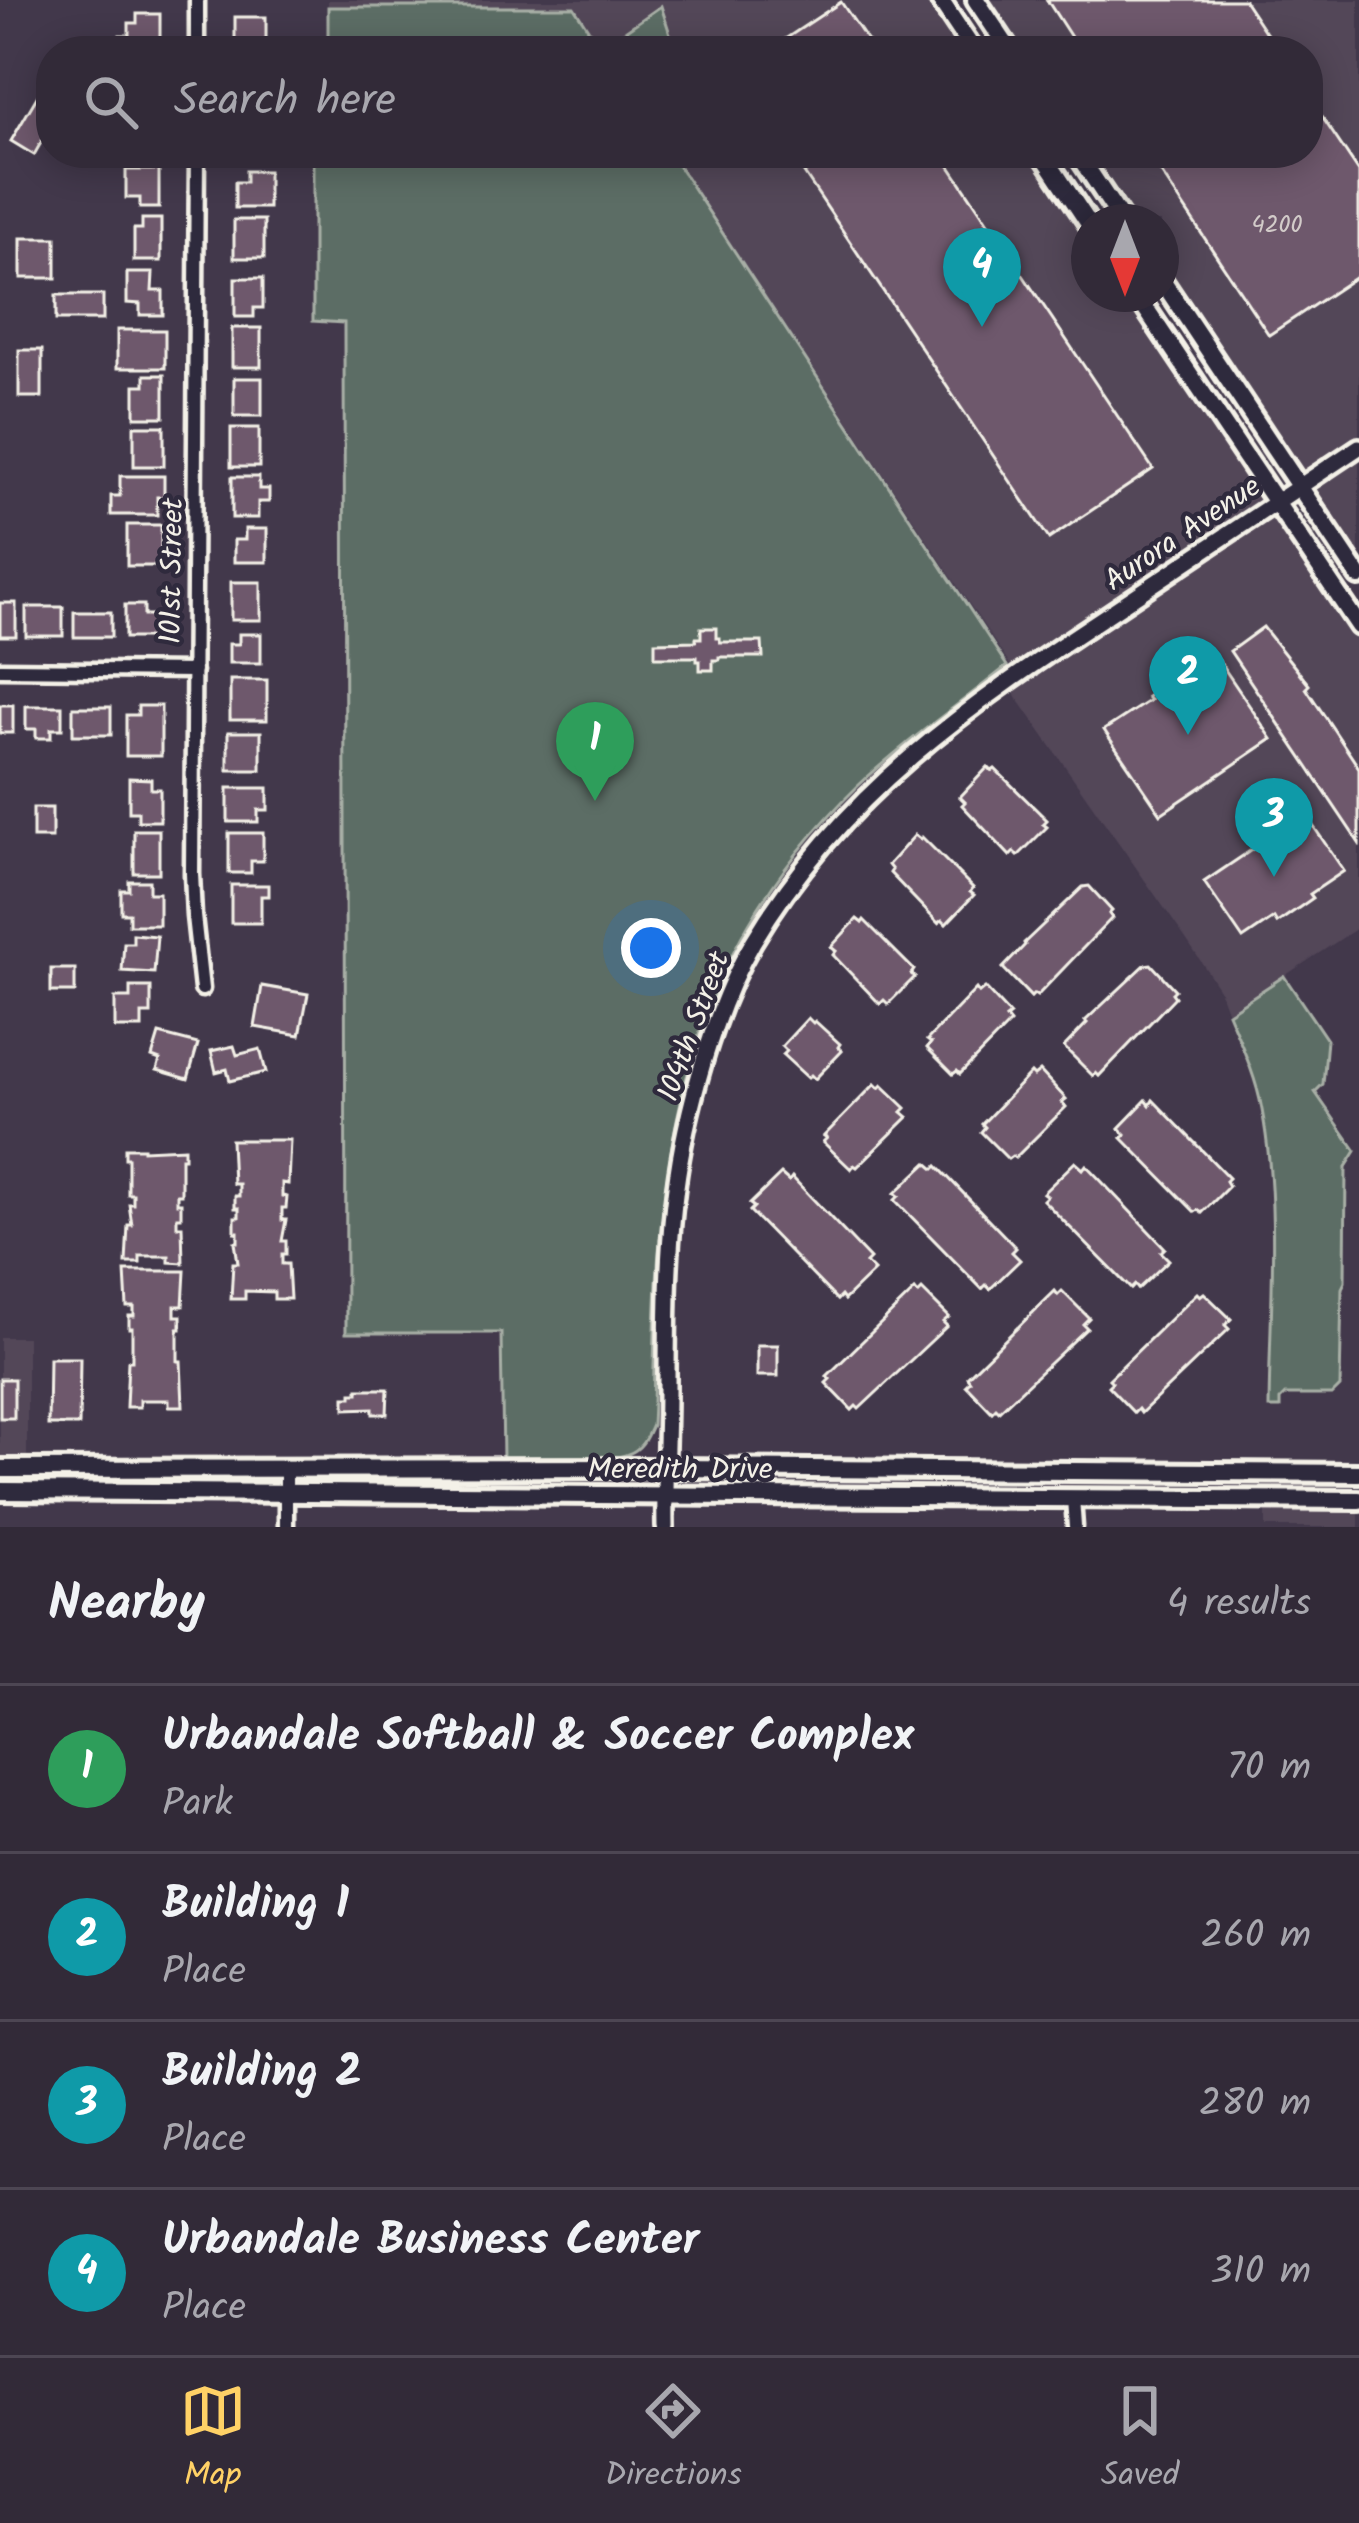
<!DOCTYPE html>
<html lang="en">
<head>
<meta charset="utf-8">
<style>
	:root { --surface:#322a38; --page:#3d3643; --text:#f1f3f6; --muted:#a8a7ae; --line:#4d4653; --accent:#ffd166 }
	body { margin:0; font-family:Kalam,sans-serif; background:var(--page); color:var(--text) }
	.compass { position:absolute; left:1071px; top:204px; width:108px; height:108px; border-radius:50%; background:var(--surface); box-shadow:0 6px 30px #0003; rotate:180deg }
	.you { position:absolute; left:651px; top:948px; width:42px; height:42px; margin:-30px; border:9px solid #fff; border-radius:50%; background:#1a73e8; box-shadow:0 0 0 18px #1a73e833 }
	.badge { display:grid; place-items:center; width:78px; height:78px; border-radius:50%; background:var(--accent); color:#fff; font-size:39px; font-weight:700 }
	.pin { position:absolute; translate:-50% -99px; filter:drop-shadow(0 3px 6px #0008) }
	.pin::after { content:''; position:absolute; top:63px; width:42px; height:36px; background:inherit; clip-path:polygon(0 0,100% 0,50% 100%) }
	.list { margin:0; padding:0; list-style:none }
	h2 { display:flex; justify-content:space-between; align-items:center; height:156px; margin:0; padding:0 48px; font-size:51px }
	h2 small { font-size:39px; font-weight:400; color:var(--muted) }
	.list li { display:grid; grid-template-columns:78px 1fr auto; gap:36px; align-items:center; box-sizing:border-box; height:168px; padding:0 48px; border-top:3px solid var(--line) }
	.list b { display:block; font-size:45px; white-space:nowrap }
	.list p { margin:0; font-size:39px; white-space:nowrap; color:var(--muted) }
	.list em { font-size:39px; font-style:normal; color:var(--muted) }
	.icon { flex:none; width:66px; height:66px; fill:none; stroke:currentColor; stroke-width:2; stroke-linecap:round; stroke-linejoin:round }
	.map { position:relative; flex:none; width:1359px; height:1527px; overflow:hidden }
	.search { position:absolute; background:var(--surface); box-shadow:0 6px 30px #0003; left:36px; right:36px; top:36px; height:132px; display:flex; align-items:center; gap:30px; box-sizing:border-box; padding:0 42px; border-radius:48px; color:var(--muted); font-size:45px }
	.sheet { height:828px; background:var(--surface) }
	nav { display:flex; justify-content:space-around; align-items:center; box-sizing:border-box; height:168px; border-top:3px solid var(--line); background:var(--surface); font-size:33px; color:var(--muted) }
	nav a { display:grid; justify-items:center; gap:6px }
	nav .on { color:var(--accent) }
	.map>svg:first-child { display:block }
	.built { fill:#524658 }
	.green { fill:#5c6d65; stroke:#a8afa6; stroke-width:3 }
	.building { fill:#6e586c; stroke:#f4f1e8; stroke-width:3 }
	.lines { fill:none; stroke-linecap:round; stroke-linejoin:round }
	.minor-casing { stroke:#f4f1e8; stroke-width:21 }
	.tertiary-casing { stroke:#f4f1e8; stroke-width:24 }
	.secondary-casing { stroke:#f4f1e8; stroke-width:26 }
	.minor { stroke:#2f2a3d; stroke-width:12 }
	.tertiary { stroke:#2f2a3d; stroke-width:15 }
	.secondary { stroke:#2f2a3d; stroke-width:16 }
	.labels { text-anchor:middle; stroke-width:9; stroke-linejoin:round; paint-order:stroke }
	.number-label { font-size:24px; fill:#d2cbc9 }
	.street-label { font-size:30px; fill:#f4f1e8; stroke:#2f2a3d }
</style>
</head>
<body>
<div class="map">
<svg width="1359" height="1527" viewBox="0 0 1359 1527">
	<rect width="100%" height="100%" fill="#42384b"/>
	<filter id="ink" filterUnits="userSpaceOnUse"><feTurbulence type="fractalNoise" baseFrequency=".00833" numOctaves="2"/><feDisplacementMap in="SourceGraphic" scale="24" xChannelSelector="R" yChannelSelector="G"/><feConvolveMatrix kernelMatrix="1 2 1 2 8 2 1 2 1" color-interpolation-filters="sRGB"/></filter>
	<g filter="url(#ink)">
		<!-- built -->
		<g class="built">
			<path d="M328,0H940L974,51H603L574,7H328Z"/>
			<path d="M976,0H1359V576L1161,279V222H1123L1077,153H1308V51H1010Z"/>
			<path d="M671,153H1042L1089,224V294H1136L1359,626V927L1228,1013L1219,989L1186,939L1006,682L1031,664L1011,667Z"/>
			<path d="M0,1337H27V1470L0,1469Z"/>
			<path d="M1266,1498L1359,1500V1527H1266Z"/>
		</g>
		<!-- green -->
		<g class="green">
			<path d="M661,6L671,37L669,51H328V7H574L594,38L612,40Z"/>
			<path d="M313,153H670L1007,666C958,706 904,742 858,786C718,922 675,1063 659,1252C654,1310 655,1368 652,1425C646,1438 642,1449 628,1454C605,1464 531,1459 503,1459L501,1333H346L344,323L313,321Z"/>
			<path d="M1284,976L1327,1040L1323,1084L1315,1092L1356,1151L1346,1167L1345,1282L1342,1288L1340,1387L1332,1395H1285L1280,1400V1408H1269C1270,1310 1280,1206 1262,1110C1256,1076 1241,1044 1228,1013Z"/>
		</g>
		<!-- building -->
		<g class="building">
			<path d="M1047,0H1244L1278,51H1080Z"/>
			<path d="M841,2L873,49L767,51Z"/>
			<path d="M137,14H160V51L120,50V35H129V23H137Z"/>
			<rect x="235" y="17" width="31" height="34"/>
			<path d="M38,95L48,101L51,95V125L34,155L11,141Z"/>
			<path d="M1308,96L1359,172V275L1269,335L1148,153H1308Z"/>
			<path d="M835,153H941L1153,469L1049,539L804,173Z"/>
			<path d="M126,170H159V208H140V198H126Z"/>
			<path d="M246,171H268V208H235V182H246Z"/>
			<path d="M142,219H161V261H134V229H142Z"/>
			<rect x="234" y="220" width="30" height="38"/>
			<rect x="21" y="238" width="35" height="40"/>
			<path d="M127,273H153L152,291H163V315H140V304L127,303Z"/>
			<path d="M235,278H263V308H254V317H235Z"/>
			<rect x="56" y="295" width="47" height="25"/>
			<rect x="232" y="328" width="29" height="39"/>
			<rect x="117" y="330" width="48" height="38"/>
			<rect x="19" y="350" width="23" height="47"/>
			<path d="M145,375H164V417H135V385H145Z"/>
			<rect x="234" y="378" width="28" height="38"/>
			<rect x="134" y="426" width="30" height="40"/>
			<rect x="231" y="428" width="28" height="39"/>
			<path d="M120,476H164V497H157V515H111V496H120Z"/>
			<path d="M232,477H259V489H269V502H258V518H232Z"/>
			<rect x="127" y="525" width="34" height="41"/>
			<path d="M245,529H267V562H234V540H245Z"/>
			<rect x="231" y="582" width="30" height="38"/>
			<rect x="0" y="603" width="16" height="33"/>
			<path d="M125,605H144V615H156V638H125Z"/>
			<rect x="26" y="607" width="37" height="29"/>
			<rect x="74" y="612" width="37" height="25"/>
			<path d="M1263,627L1309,685L1306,688L1359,768V843L1230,651Z"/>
			<path d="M701,628H716V638H720V642H762L763,657H719V660H713V670H700V661H697V657H655V642L696,641V638H701Z"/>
			<path d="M239,634H261V663H229V644H239Z"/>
			<path d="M1215,655L1272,739L1161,814L1104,730L1150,700L1147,697L1183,672L1185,675Z"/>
			<rect x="230" y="680" width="37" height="40"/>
			<rect x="0" y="705" width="13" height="28"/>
			<path d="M26,706H62V729H51V738H36V729H26Z"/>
			<path d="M138,706H161V756H126V715H138Z"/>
			<rect x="73" y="707" width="38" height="28"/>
			<rect x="228" y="732" width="33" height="38"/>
			<path d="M988,767L992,771L995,769L1047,820L1043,824L1047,827L1018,856L1014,852L1010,856L962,805L965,802L960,797Z"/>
			<path d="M129,778L151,779V789H160V821H138V812H129Z"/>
			<path d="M228,788H268V810H258V822H228Z"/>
			<rect x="33" y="808" width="19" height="30"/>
			<path d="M1305,814L1344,871L1310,894L1313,898L1277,923L1274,918L1243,939L1204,882Z"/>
			<rect x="134" y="830" width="25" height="43"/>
			<path d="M229,833H263V861H251V873H229Z"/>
			<path d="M915,835L920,839L922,837L973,888L970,892L974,895L946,924L942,920L938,923L890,873L892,870L888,865Z"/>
			<path d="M129,881H149V893H159V925H129V913H121V890H129Z"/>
			<path d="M231,885H269V896H261V923H231Z"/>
			<path d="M1089,886L1112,911L1109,914L1112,918L1037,996L1034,994L1031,997L1003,968L1025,945L1024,943L1083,887Z"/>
			<path d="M857,919L862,923L864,920L914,970L911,974L915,977L888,1004L884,1000L880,1004L833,955L836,951L831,947Z"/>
			<path d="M133,934L157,936L154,973L122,971L124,943H133Z"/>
			<path d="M1151,964L1175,990L1172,993L1175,997L1099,1076L1096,1073L1093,1076L1064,1047L1087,1023L1085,1021L1145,965Z"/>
			<rect x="51" y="969" width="24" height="23"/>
			<path d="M262,986L308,994L300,1035L255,1027Z"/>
			<path d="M130,987H151V1014H142V1028H115V998H130Z"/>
			<path d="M985,988L1010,1015L1006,1018L1010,1023L960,1074L957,1071L953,1074L927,1048L931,1043L927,1040L976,989L979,993Z"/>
			<path d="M808,1018L813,1023L815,1021L840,1044L838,1047L842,1051L815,1079L811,1075L808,1078L783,1055L787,1051L782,1046Z"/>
			<path d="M159,1034L198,1044L188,1079L157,1070L160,1060L152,1057Z"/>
			<path d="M234,1046L237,1055L260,1049L266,1072L230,1081L227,1069L216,1072L211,1051Z"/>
			<path d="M1040,1071L1066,1099L1062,1102L1066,1107L1015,1158L1012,1156L1008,1159L981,1132L985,1127L982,1124L1031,1073L1034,1076Z"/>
			<path d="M875,1084L879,1088L882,1085L906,1108L902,1112L908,1117L857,1167L854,1165L851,1169L823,1142L827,1138L824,1136Z"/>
			<path d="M1146,1100L1150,1105L1153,1100L1229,1178L1226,1181L1229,1186L1202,1213L1198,1210L1195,1212L1122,1138L1126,1135L1119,1128Z"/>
			<path d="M231,1140H290L288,1184L282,1183V1196L287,1197L286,1208H282V1220H286L282,1241H286V1254H282V1264H288L290,1299H274V1292L245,1291V1299H231L233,1263H238L235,1242H238V1232H235V1217H239V1208H235V1196H239V1184H233Z"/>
			<path d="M125,1148H143V1150L184,1148V1158H181V1194H177V1203H181V1217H177V1226H182L183,1263L169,1262V1256H140V1263H126L128,1225H132L129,1204H133V1194H128V1158H125Z"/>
			<path d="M1075,1162L1083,1169L1086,1165L1165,1248L1161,1252L1169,1260L1138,1289L1135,1285L1131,1289L1043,1200L1047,1196L1043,1193Z"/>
			<path d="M927,1163L934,1169L937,1166L1016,1248L1012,1252L1020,1260L990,1289L986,1285L982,1289L895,1200L899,1196L895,1193Z"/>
			<path d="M781,1174L789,1181L792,1177L870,1259L866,1263L874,1271L844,1300L841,1296L837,1300L750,1211L754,1207L750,1204Z"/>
			<path d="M125,1271H185L183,1306H175V1316H181V1329H178V1361H181L183,1406H169V1400H140V1407H126L128,1361H132V1328H129V1316H134V1307H127Z"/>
			<path d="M915,1290L918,1294L922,1290L949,1317L943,1322L947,1326L859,1409L856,1406L852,1410L826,1383L830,1379L827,1376Z"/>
			<path d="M1055,1291L1058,1295L1062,1291L1089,1318L1083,1324L1087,1328L999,1411L996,1408L992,1412L966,1385L970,1381L967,1377Z"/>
			<path d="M1197,1293L1200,1296L1204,1293L1231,1319L1225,1325L1229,1329L1141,1413L1138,1409L1134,1413L1108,1386L1112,1382L1109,1379Z"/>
			<rect x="757" y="1345" width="21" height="31"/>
			<path d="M49,1358H80L79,1425H48Z"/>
			<rect x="0" y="1379" width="14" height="39"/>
			<path d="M358,1389H388L387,1414H373V1408L345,1409V1397H352V1393H358Z"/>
		</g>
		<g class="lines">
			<defs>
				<g id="minor">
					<path d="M197,0V51"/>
					<path d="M197,153L192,874L194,916L202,989"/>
					<path d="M0,669L194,671"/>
					<path d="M286,1469V1527"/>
					<path d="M1073,1498L1075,1527"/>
				</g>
				<path id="tertiary" d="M665,1527C664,1482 667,1436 667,1391C667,1303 667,1216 686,1129C700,1066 720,998 753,942C842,792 969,706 1110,613C1193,558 1276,503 1359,447"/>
				<g id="secondary">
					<path d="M940,0L974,51"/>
					<path d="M976,0L1010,51"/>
					<path d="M1042,153L1089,224"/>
					<path d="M1077,153L1123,222"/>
					<path d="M1161,279L1359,576"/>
					<path d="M1136,294L1359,626"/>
					<path d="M0,1469L665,1468L1359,1473"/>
					<path d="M0,1491L1359,1500"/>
				</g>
			</defs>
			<!-- minor casing -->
			<use href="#minor" class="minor-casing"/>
			<!-- tertiary casing -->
			<use href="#tertiary" class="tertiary-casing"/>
			<!-- secondary casing -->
			<use href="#secondary" class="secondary-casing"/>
			<!-- minor -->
			<use href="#minor" class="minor"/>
			<!-- tertiary -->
			<use href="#tertiary" class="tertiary"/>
			<!-- secondary -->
			<use href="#secondary" class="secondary"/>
		</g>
	</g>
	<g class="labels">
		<!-- number labels -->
		<g class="number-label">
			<text x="1277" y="232">4200</text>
		</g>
		<!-- street labels -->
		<g class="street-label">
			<text transform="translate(1182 533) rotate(-34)" y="10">Aurora Avenue</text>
			<text transform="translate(171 571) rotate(-89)" y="10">101st Street</text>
			<text transform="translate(693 1026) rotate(-70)" y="10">104th Street</text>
			<text x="680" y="1478">Meredith Drive</text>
		</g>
	</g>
</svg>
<svg class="compass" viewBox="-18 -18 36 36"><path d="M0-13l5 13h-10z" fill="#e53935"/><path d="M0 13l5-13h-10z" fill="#a8a7ae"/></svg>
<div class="you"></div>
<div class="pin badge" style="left:595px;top:801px;background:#2e9e5b">1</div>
<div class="pin badge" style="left:1188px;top:735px;background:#0f9aa8">2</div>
<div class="pin badge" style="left:1274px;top:877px;background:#0f9aa8">3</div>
<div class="pin badge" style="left:982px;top:327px;background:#0f9aa8">4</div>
<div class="search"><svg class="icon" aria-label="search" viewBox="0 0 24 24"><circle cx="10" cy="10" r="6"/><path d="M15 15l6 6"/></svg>Search here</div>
</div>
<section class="sheet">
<h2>Nearby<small>4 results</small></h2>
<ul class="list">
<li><span class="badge" style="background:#2e9e5b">1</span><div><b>Urbandale Softball &amp; Soccer Complex</b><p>Park</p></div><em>70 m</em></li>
<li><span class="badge" style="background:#0f9aa8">2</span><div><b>Building 1</b><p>Place</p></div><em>260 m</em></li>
<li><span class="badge" style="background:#0f9aa8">3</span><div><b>Building 2</b><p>Place</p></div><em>280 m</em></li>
<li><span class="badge" style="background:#0f9aa8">4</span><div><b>Urbandale Business Center</b><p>Place</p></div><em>310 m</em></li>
</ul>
</section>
<nav>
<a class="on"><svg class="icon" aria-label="map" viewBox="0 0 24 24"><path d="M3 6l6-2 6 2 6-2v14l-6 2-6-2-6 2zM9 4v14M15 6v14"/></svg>Map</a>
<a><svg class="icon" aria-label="directions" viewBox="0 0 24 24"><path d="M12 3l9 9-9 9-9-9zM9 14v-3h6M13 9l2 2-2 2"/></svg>Directions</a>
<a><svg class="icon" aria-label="saved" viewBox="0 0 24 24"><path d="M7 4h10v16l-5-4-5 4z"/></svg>Saved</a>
</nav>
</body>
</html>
